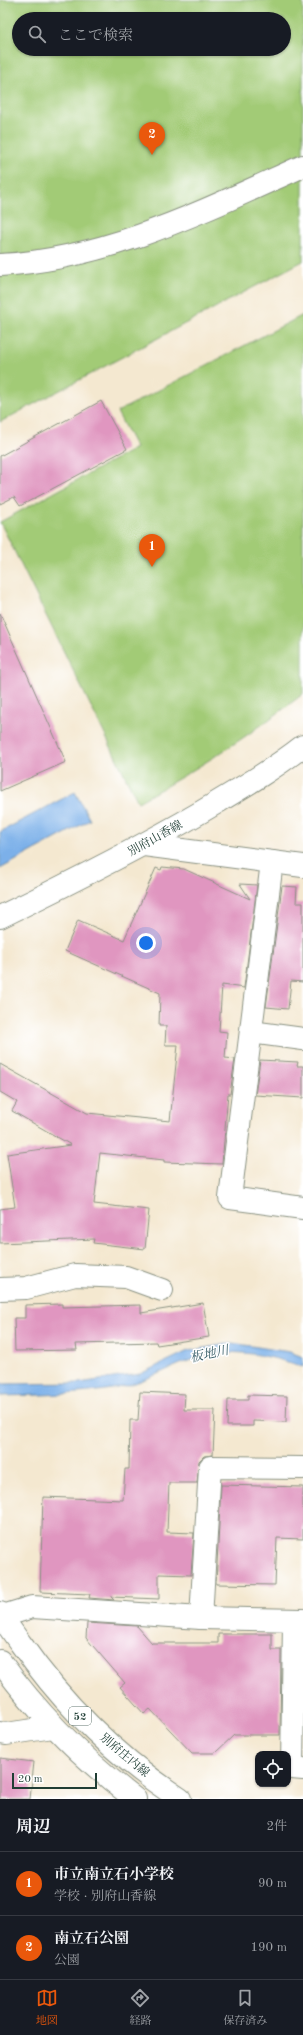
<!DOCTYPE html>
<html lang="ja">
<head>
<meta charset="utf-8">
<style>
	:root { --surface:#171b24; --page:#242831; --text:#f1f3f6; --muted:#9ea1a6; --line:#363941; --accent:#ea580c }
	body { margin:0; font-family:"Old Standard TT","Noto Serif JP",serif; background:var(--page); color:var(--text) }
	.controls { position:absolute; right:12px; bottom:12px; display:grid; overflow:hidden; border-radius:8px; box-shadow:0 1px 3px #0004 }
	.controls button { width:36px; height:36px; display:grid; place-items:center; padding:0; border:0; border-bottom:1px solid var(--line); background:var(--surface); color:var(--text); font:20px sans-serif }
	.scale { position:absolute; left:12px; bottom:10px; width:85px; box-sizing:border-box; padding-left:4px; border:2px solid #1f3d34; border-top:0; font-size:11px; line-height:14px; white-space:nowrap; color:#1f3d34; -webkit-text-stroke:3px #fff; paint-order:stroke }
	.you { position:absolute; left:146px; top:943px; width:14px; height:14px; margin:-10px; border:3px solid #fff; border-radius:50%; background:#1a73e8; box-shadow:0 0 0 6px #1a73e833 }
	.badge { display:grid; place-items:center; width:26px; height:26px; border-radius:50%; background:var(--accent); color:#fff; font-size:13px; font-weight:700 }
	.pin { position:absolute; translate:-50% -33px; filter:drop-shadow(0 1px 2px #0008) }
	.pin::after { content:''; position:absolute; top:21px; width:14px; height:12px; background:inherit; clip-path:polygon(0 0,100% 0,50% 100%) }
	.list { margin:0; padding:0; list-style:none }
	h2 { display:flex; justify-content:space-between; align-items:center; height:52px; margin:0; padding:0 16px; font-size:17px }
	h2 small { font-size:13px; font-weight:400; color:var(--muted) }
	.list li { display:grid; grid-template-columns:26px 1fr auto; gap:12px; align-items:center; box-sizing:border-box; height:64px; padding:0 16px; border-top:1px solid var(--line) }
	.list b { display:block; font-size:15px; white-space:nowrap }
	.list p { margin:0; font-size:13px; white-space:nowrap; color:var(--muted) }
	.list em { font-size:13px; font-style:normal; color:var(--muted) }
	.icon { flex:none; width:22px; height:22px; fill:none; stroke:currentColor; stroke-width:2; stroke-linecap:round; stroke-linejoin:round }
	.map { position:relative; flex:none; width:303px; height:1799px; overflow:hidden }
	.search { position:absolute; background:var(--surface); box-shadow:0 1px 3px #0004; left:12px; right:12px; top:12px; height:44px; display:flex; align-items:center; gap:10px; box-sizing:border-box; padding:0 14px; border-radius:22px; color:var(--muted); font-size:15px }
	.sheet { height:180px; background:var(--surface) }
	nav { display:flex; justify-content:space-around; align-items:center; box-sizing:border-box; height:56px; border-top:1px solid var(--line); background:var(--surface); font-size:11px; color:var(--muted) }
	nav a { display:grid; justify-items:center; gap:2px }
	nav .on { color:var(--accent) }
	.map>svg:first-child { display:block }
	.green { fill:#a2cb76; stroke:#608455; fill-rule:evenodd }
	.water { fill:#7bb0e9; stroke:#4d768e }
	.building { fill:#e096c0 }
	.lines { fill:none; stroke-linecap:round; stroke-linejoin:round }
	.minor-casing { stroke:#8a9282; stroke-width:24 }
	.major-casing { stroke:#8a9282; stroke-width:24 }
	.minor { stroke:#fff; stroke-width:22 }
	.major { stroke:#fff; stroke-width:22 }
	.labels { text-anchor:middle; stroke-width:3; stroke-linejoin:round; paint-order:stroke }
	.shield { fill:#fff; stroke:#627771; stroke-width:1 }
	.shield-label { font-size:11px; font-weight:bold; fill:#1f3d34 }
	.street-label { font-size:12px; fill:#1f3d34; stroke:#fff }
	.water-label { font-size:13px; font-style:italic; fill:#3b606a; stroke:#fff }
</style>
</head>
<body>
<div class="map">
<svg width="303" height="1799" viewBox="0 0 303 1799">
	<rect width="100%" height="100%" fill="#fff"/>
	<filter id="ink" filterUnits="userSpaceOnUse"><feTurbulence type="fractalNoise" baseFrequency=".025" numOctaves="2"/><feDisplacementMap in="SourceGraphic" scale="8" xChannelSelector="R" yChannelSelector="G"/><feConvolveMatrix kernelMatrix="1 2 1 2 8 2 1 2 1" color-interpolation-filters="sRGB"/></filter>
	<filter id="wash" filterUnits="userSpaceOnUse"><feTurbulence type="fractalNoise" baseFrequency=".012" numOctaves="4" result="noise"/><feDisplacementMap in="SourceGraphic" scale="16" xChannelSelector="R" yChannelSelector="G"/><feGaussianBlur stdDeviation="0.9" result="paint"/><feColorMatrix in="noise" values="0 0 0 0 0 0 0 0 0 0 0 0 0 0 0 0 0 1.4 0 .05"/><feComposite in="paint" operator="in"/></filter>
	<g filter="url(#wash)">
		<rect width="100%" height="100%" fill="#f4e8d0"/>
		<!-- green -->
		<g class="green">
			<path d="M0,0H303V261L0,422ZM19,19H284V49H19Z"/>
			<path d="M303,315V694C251,735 196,770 138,802L0,522L136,448L117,412Z"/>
		</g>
		<!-- water -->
		<g class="water">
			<path d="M75,792L90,820L0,869V832Z"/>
			<path d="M232,1343L290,1352L303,1357V1367C268,1355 227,1345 191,1360C166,1369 144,1382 118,1388C79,1395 40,1395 0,1396V1384L79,1383L140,1374L188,1351Z"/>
		</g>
		<g id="blocks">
			<!-- building -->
			<g class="building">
				<path d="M101,401L127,449L20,506L14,497L0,504V456Z"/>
				<path d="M0,613L66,762L0,791Z"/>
				<path d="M162,867L184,869L250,899L240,884L257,885L244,988L222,985L219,1031L227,1032L225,1058L235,1059L230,1094H228L222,1164L164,1162V1160L100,1153L94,1204L149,1210L145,1249L93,1243L94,1239L0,1243V1209L15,1207L7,1154L71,1145L12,1111L17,1102L0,1092V1064L87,1113L170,1121L178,1045H165L166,1026H159L160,993L65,951L78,920L124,940L156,868L161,870Z"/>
				<path d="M282,886L297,887L296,903H303V982L291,981L288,1009L266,1007Z"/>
				<path d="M260,1060L298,1062L297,1066H303V1098L255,1095Z"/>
				<path d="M203,1303L209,1337L157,1345L156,1342L76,1344L77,1350L15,1351L14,1318H25V1305L62,1304V1307L141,1305V1313Z"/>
				<path d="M140,1392L185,1394L184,1410H215L213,1455L204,1456L199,1461L197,1483H169L167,1532L194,1533L191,1575L159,1574V1599L111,1597L114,1600L89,1598L90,1594L40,1592L43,1497L123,1500L125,1469H129L130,1420H138Z"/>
				<path d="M248,1395L287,1396L286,1422L253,1421V1426H227L228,1400H248Z"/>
				<path d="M221,1485L303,1487V1539L277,1538L275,1585L216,1584Z"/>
				<path d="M87,1623L137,1626L152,1643H218V1634H272V1650H281L280,1735H234L215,1753H192L150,1709L144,1714L120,1687L125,1683L86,1638Z"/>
				<path d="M0,1758L34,1762L30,1799H0Z"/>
			</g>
		</g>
	</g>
	<g filter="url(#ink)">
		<use href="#blocks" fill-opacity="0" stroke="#8a9282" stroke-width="1"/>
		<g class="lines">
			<defs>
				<g id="minor">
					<path d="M0,265C109,259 205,210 303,166"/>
					<path d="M144,845L303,866"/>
					<path d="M272,862L230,1198L303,1208"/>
					<path d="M251,1032L303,1039"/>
					<path d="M0,1289L26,1288L75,1275L126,1277L162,1290"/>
					<path d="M0,1617L32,1607L201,1618L303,1620"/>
					<path d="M201,1618L210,1467L303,1468"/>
					<path d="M294,1620L292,1768L303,1769"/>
					<path d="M0,1733L6,1734L53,1727"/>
				</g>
				<g id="major">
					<path d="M0,917C68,884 136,850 201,812C236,791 271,771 303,746"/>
					<path d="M0,1613C6,1624 14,1634 21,1644C63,1704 118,1758 180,1799"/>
					<path d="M0,1661C38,1714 83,1759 135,1799"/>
				</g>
			</defs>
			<!-- minor casing -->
			<use href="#minor" class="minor-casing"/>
			<!-- major casing -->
			<use href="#major" class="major-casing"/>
			<!-- minor -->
			<use href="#minor" class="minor"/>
			<!-- major -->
			<use href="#major" class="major"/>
		</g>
	</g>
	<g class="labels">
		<!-- shield labels -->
		<rect class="shield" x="69" y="1707" width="22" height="18" rx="3"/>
		<g class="shield-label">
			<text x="80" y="1720">52</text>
		</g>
		<!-- street labels -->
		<g class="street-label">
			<text transform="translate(155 838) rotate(-29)" y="4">別府山香線</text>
			<text transform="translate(125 1755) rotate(40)" y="4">別府庄内線</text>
		</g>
		<!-- water labels -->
		<g class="water-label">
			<text transform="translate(209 1353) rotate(-12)" y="5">板地川</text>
		</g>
	</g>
</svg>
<div class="controls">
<button><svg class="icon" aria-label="locate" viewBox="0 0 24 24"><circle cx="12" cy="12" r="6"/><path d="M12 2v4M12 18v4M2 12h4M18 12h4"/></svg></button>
</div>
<div class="scale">20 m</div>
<div class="you"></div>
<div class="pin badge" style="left:152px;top:567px">1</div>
<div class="pin badge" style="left:152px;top:155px">2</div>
<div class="search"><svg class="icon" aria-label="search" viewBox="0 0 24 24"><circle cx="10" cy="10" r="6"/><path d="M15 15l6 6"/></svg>ここで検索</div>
</div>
<section class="sheet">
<h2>周辺<small>2件</small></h2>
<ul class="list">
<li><span class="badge">1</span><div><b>市立南立石小学校</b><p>学校 · 別府山香線</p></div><em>90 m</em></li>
<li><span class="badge">2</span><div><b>南立石公園</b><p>公園</p></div><em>190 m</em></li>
</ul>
</section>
<nav>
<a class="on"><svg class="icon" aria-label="map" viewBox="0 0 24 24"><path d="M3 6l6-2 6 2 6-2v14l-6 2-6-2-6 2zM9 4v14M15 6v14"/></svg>地図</a>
<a><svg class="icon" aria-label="directions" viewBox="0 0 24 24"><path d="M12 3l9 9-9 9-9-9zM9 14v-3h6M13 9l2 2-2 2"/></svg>経路</a>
<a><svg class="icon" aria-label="saved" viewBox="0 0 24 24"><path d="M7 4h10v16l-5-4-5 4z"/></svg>保存済み</a>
</nav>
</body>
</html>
